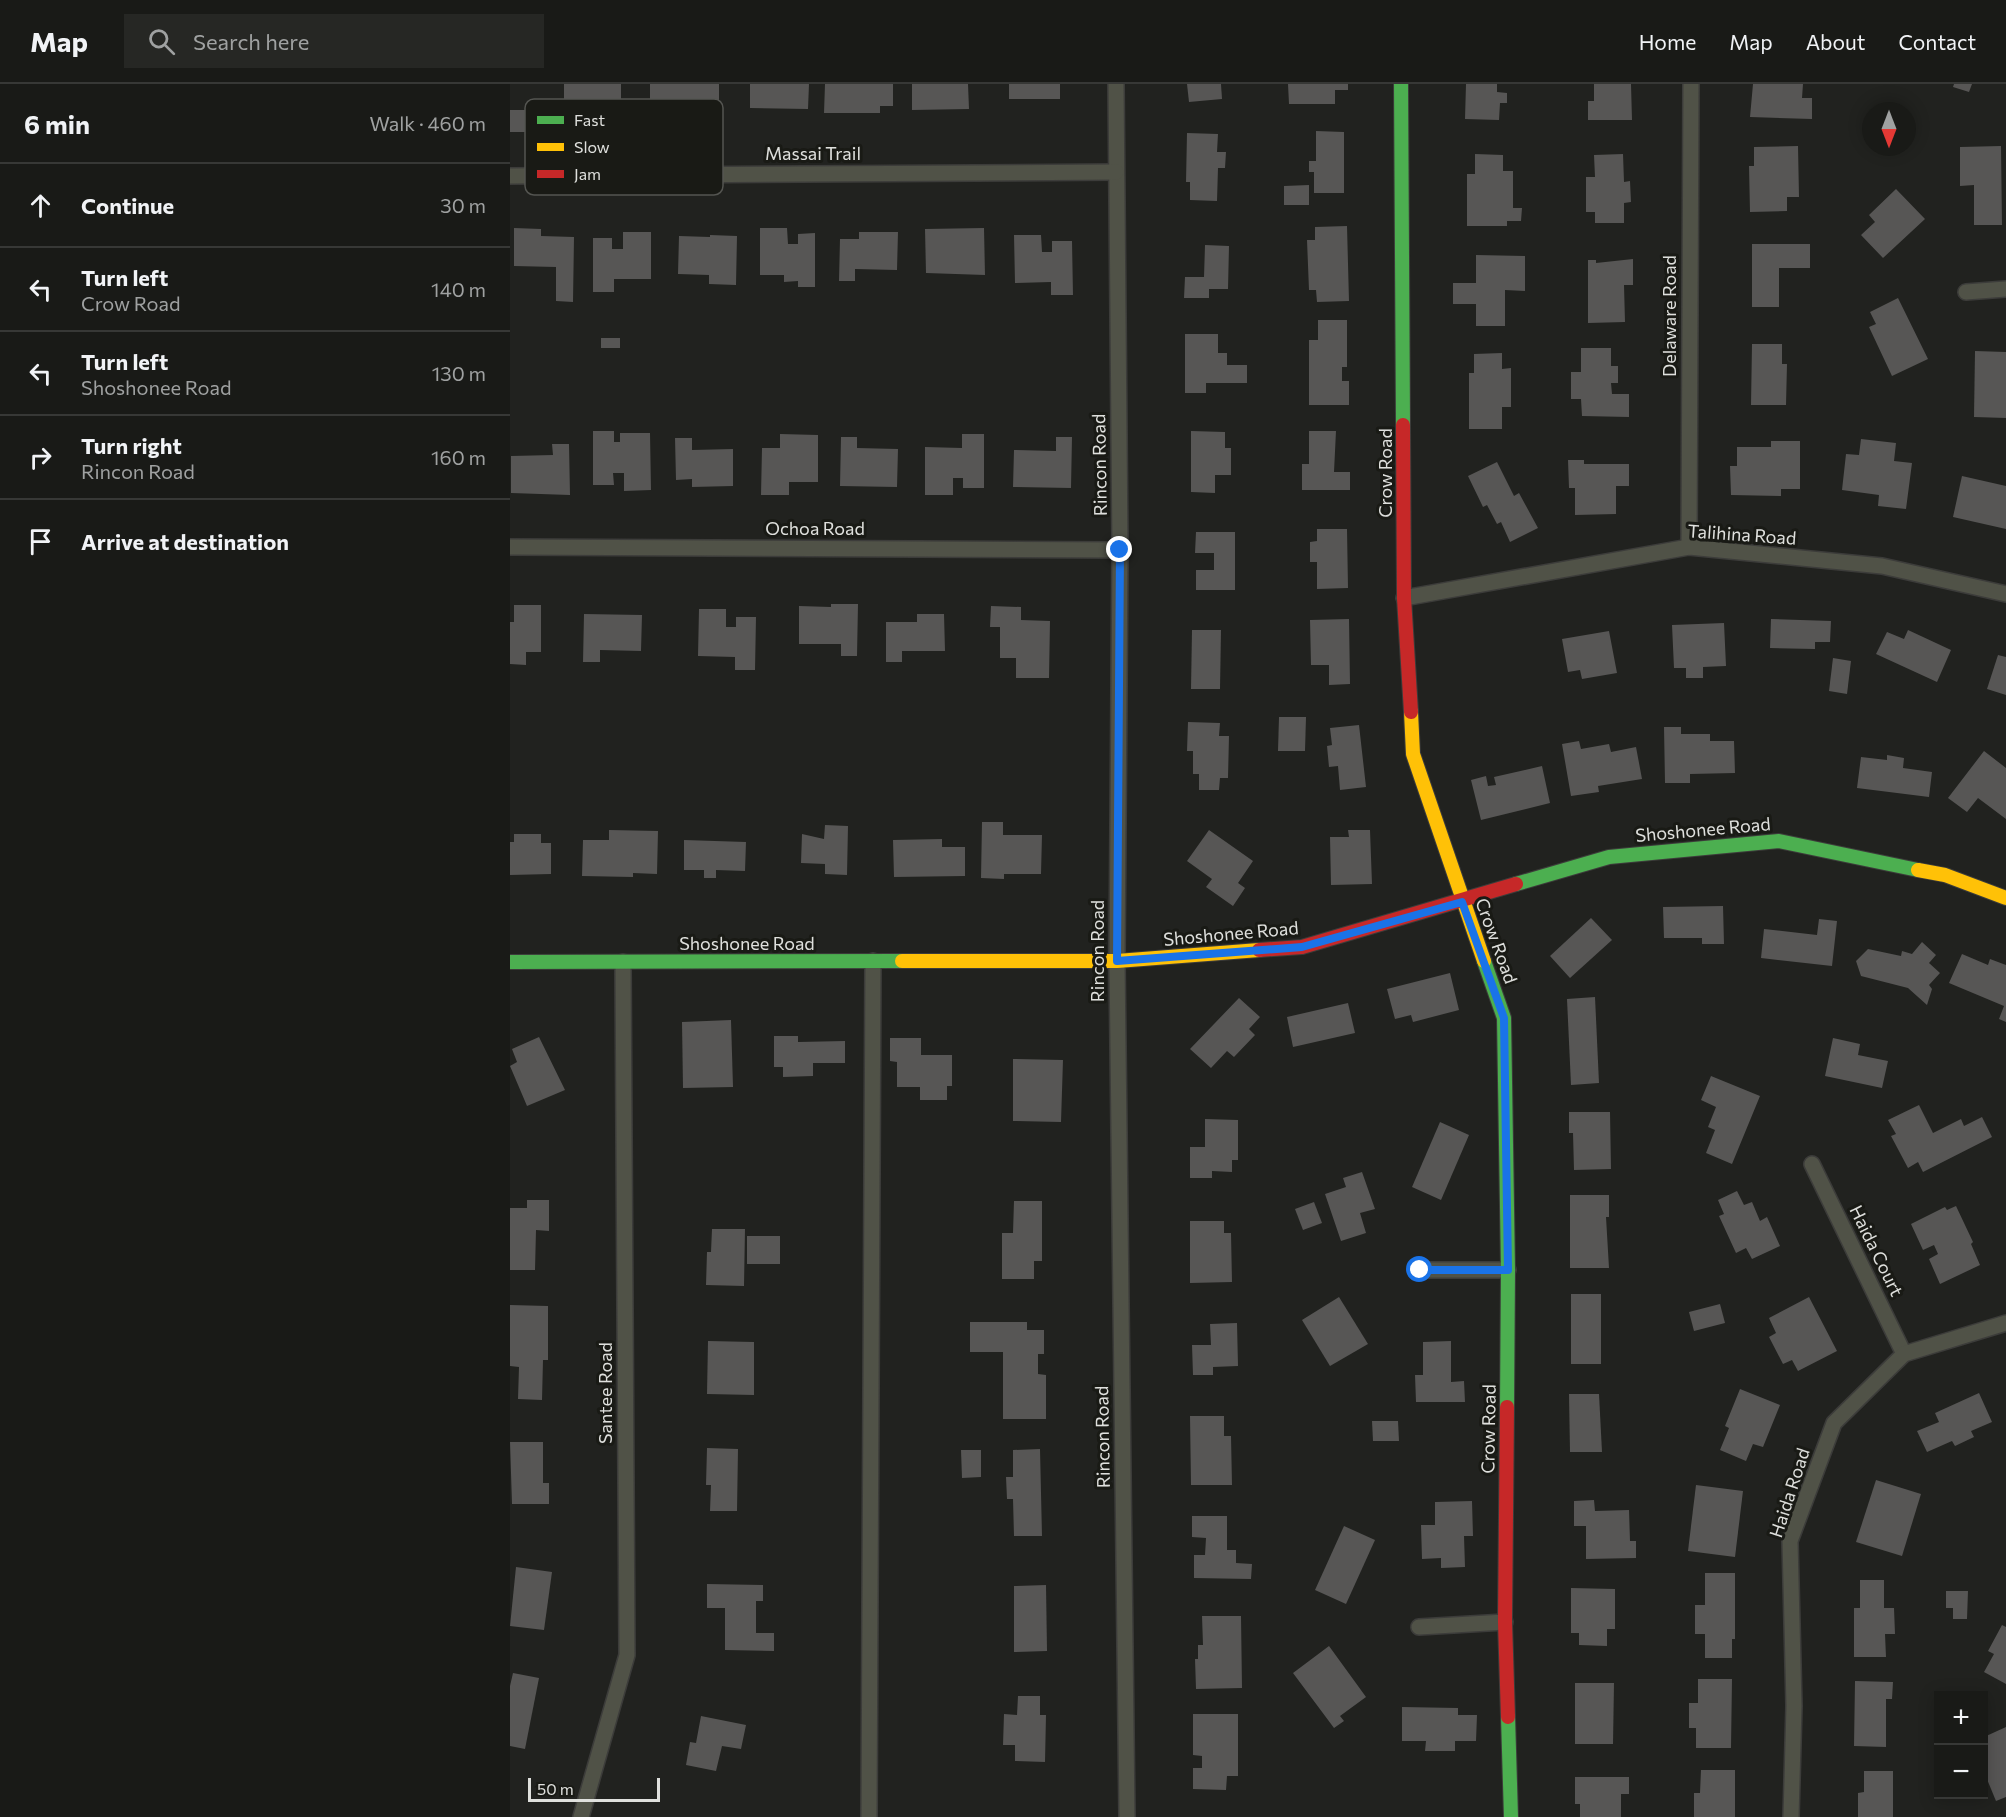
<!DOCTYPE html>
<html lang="en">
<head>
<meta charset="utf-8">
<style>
	:root { --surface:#191a17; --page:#262724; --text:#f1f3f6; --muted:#9fa1a1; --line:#373836 }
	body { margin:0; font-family:Commissioner,sans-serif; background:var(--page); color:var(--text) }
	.controls { position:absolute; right:18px; bottom:18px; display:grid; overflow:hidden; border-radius:0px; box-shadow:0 3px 15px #0003 }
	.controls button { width:54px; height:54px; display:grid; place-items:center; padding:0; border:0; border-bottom:2px solid var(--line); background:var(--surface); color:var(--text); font:30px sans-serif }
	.compass { position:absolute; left:1352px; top:18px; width:54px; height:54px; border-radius:50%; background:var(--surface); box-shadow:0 3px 15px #0003; rotate:180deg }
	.scale { position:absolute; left:18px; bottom:15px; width:132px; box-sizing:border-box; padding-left:6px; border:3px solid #dfe0dd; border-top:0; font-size:16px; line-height:21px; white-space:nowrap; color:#dfe0dd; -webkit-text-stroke:4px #191a15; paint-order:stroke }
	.stop { position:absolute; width:18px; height:18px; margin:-14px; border:4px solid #1a73e8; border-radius:50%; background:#fff }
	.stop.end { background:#1a73e8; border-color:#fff; box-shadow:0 2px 6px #0008 }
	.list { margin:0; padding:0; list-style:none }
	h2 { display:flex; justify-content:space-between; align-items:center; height:78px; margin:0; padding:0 24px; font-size:26px }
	h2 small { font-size:20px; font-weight:400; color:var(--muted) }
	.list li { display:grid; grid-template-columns:39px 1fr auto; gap:18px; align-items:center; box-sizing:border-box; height:84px; padding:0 24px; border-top:2px solid var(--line) }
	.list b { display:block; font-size:22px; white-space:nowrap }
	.list p { margin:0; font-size:20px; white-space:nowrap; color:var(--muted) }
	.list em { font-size:20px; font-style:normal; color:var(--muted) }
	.icon { flex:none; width:33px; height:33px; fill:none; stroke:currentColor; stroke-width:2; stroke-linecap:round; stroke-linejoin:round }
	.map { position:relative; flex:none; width:1496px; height:1733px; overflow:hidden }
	header { display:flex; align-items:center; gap:36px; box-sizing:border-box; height:84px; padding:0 30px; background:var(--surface); border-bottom:2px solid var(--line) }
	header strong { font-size:28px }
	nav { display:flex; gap:33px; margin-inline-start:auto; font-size:21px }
	.search { width:420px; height:54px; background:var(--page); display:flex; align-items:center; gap:15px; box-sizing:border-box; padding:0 21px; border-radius:0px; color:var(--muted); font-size:22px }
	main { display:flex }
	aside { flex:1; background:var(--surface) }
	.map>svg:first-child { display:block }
	.building { fill:#575655 }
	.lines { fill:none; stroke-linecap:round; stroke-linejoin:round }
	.street-casing { stroke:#3c3c3a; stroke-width:18 }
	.fast-casing { stroke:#3c3c3a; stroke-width:16 }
	.slow-casing { stroke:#3c3c3a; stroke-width:16 }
	.jam-casing { stroke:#3c3c3a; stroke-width:16 }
	.street { stroke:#505247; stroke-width:15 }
	.fast { stroke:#4caf50; stroke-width:14 }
	.slow { stroke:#ffc107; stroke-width:14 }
	.jam { stroke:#c62828; stroke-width:14 }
	.route { stroke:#1a73e8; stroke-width:8 }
	.labels { text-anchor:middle; stroke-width:6; stroke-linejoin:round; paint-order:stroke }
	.street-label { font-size:18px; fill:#dfe0dd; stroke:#191a15 }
	.key { fill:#191a15; stroke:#545551; stroke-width:1.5 }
	.key-label { font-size:16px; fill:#dfe0dd }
</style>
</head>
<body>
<header>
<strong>Map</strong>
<div class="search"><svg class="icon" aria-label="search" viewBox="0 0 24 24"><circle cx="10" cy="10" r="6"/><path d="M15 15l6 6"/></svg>Search here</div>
<nav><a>Home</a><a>Map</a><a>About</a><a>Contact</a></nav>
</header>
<main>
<aside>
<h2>6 min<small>Walk · 460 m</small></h2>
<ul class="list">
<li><svg class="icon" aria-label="ahead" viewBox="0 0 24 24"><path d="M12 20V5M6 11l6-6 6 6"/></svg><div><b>Continue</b></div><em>30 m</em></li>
<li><svg class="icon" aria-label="left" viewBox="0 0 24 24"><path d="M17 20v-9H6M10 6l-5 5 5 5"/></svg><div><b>Turn left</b><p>Crow Road</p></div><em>140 m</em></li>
<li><svg class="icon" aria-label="left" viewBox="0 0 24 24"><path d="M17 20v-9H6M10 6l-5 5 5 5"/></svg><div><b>Turn left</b><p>Shoshonee Road</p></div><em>130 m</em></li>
<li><svg class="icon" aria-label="right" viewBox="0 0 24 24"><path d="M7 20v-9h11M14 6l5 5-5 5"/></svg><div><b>Turn right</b><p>Rincon Road</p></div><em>160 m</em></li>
<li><svg class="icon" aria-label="arrive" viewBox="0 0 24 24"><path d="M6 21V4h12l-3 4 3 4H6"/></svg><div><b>Arrive at destination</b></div></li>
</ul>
</aside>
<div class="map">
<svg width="1496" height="1733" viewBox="0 0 1496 1733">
	<rect width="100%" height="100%" fill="#21221f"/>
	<!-- building -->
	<g class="building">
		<path d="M54,0H111V33L54,32Z"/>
		<path d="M140,0H209V29H180V22H140Z"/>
		<path d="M240,0H299L298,25L240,24Z"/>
		<path d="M315,0H383V22H370V29H314Z"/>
		<path d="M402,0H458L459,25L402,26Z"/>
		<rect x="499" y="0" width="51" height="15"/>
		<path d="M677,0H711L712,15L679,18Z"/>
		<path d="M778,0H838V6H825V20H779Z"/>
		<path d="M956,0H987V8L997,9V19H990L989,36L955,35Z"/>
		<path d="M1084,0H1121L1122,36H1078V17H1084Z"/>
		<path d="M1243,0H1293L1292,14H1302V35L1240,33Z"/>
		<path d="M1444,0H1462L1459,8L1443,3Z"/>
		<rect x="0" y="26" width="31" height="22"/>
		<path d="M806,47L834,48V109H804V88H799V77H806Z"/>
		<path d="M677,49L708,50L707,68H716L715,84H708L707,117L680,116V98H676Z"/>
		<path d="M1288,62L1289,113H1277V127L1240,128L1239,82H1244V63Z"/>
		<path d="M1491,62L1492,141H1464V101L1450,102V63Z"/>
		<path d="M965,70L993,71V87H1003V124H1012L1011,137H997V142H957V90H965Z"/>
		<path d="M1113,70L1114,98L1120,97L1121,118L1114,119V139H1085V128H1076V93H1085L1084,71Z"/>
		<path d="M799,101V121H774V102Z"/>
		<path d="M1386,105L1415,135L1373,174L1351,151L1365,138L1359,131Z"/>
		<path d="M837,142L839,217L807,218L806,206H799L797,156H805V143Z"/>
		<path d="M4,144L31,145V152L64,153L63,218L46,217V183L4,182Z"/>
		<path d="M250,144H277L278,160H288V150L305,149V203H288V197L274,198V191H250Z"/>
		<path d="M474,144L475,191L416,189L415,145Z"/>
		<path d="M113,148H141V195H104V208H83V154H102V165H113Z"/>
		<path d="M349,148H388L387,186L345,185V197H329L330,155H349Z"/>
		<path d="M200,151L227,152L226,201L199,200V191L168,190L169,152L200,153Z"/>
		<path d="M504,151H531L532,168H542V157H562L563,211H541V198L505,199Z"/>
		<path d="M1242,160H1300V184H1269V223H1242Z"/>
		<path d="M695,161L719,162L718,205H699V214H674L675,193H694Z"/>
		<path d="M966,171L1015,172V207L995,206V242H966V220H943V199H966Z"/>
		<path d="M1123,175V201H1114L1115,238L1078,239V176H1086V179Z"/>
		<path d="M1388,214L1418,275L1382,292L1359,243L1366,240L1360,228Z"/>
		<path d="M808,236H837V283H832V297H839V321H799V256H808Z"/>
		<path d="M675,250H708V269H717V281H737V299H696V309H675Z"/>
		<rect x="91" y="254" width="19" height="10"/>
		<path d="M1242,260H1272V280H1277L1276,321H1241Z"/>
		<path d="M1071,264H1101V282H1108V299H1101L1102,310H1119V333L1072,332L1071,315H1061V288H1071Z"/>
		<path d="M1465,267L1496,268V334L1464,333Z"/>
		<path d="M992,269V285L1001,284V323H992V345H959V289H964V270Z"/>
		<path d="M83,347H104V358H110V349H140L141,406L114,407V389H103L104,401H83Z"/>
		<path d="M681,347L715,348V364H721V391H705V409L681,408Z"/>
		<path d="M799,347H826L824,388H840V406H792V380H799Z"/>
		<path d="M270,350L308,351V398H279V411H251L252,364H270Z"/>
		<path d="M452,350H474V404H453V394H443V411H415V363L452,364Z"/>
		<path d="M331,353H347V364L388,365L387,403L330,402Z"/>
		<path d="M546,353H562L561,404L503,403L504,366L546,367Z"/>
		<path d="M165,354H182V366L223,365V402L182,403V395L166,396Z"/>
		<path d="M1351,355L1386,359L1384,377L1402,379L1396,425L1368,422L1369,411L1332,406L1336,370L1349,371Z"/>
		<path d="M1261,357H1290V405H1271V412L1221,411L1220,382H1227V363H1261Z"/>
		<path d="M42,360H59L60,411L1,409V372L43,371Z"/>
		<path d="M1058,376H1074V380H1119V402H1106V430L1065,431V404H1059Z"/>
		<path d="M987,378L1004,412L1009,409L1028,444L1000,458L991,438L987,440L977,421L973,423L958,392Z"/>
		<path d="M1452,392L1496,402V445L1443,433Z"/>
		<path d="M807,445H837L838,504L807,505V478H800V458L807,457Z"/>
		<path d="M686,448H725V506H686V486H704V469H685Z"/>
		<path d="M321,520H348L347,572H331V560H289V522L321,523Z"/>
		<path d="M4,521H31V568H16V581L0,580V538H4Z"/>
		<path d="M481,522L511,523V536L540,537L539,594H506V574H490V543H480Z"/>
		<path d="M189,525H216V543H226V533H246L245,586H225V573L188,572Z"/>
		<path d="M74,530L132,531L131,567L90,566V578H73Z"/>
		<path d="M407,530H434L435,567H392V578H376V538H407Z"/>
		<path d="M839,535L840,600L819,601V581H801L800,536Z"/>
		<path d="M1261,535L1321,537L1320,558H1305V565L1260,564Z"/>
		<path d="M1214,539L1216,582L1193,583V594H1176V584H1164L1162,541Z"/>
		<path d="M682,546H711L710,605H681Z"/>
		<path d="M1398,546L1441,566L1427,598L1366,570L1377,548L1394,555Z"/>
		<path d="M1099,547L1107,589L1072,595L1070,586L1058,588L1052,555Z"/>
		<path d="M1488,571L1496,573V611L1477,605Z"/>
		<path d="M1323,574L1341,577L1337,610L1319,607Z"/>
		<path d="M769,633H796L795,667H768Z"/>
		<path d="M678,638L710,639L709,652H719L718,694H710L709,706H689V690H683V667H677Z"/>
		<path d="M849,641L856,703L830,706L828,682L819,683L817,662L822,661L820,644Z"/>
		<path d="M1154,643H1171V650H1200V657H1224L1225,689L1180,690V699H1155Z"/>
		<path d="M1069,657L1071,665L1099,660L1101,668L1126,663L1132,695L1088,702L1089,708L1061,712L1052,660Z"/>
		<path d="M1474,667L1496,684V735L1468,714L1457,728L1438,714Z"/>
		<path d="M1377,671L1394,674L1393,684L1422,688L1419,713L1347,704L1351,673L1377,676Z"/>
		<path d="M1032,682L1040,719L971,736L961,696L976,692L978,702L986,701L984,693Z"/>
		<path d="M472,738H493V751H532L531,790H494V795L471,794Z"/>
		<path d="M315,741L338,742L337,791L315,790V780L291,779L292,750L314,755Z"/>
		<path d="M99,746L148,747L147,790L123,789V793L72,792L73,756H99Z"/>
		<path d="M699,746L743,777L728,799L735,804L723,822L696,803L702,795L677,777Z"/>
		<path d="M838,746H860L862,800L821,801L820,753H839Z"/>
		<path d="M4,750H31V759H41V790L0,791V758H4Z"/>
		<path d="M432,755V763H455V792L384,793L383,756Z"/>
		<path d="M174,756L236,758L235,787L206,786V794H194V786H174Z"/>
		<path d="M1213,822L1214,860H1192V854H1154L1153,823Z"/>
		<path d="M1081,834L1102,856L1060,894L1040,872Z"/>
		<path d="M1309,835L1327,837L1322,882L1251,874L1254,845L1307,851Z"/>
		<path d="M1412,858L1426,871L1419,879L1430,889L1419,901L1422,905L1417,921L1398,904L1351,892L1346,877L1358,865L1391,872L1392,867L1402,870Z"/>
		<path d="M1452,870L1478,881L1480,875L1496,881V938L1489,935L1494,922L1439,899Z"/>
		<path d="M940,889L949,926L903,938L901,931L885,935L877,905Z"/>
		<path d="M1085,913L1089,999L1061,1001L1057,915Z"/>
		<path d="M729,914L750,933L739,945L745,951L724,973L717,967L701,984L680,965Z"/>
		<path d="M838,919L845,949L783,963L777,933Z"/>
		<path d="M221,936L223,1003L173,1004L172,938Z"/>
		<path d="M264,952H288V958L335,957V979H303V992L273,993V983H264Z"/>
		<path d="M29,953L55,1006L17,1022L0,982L7,978L2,965Z"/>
		<path d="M380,954H411V971H442V1002H437V1016H410V1003H387V978L380,977Z"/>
		<path d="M1323,954L1350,960L1348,971L1378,977L1372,1004L1315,992Z"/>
		<path d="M503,975L553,976L551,1038L503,1037Z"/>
		<path d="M1201,992L1250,1012L1222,1080L1196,1069L1205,1046L1198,1043L1206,1023L1191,1016Z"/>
		<path d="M1409,1021L1423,1049L1451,1035L1454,1042L1472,1033L1482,1053L1413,1088L1408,1078L1398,1084L1381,1052L1386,1050L1378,1036Z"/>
		<path d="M1059,1028H1100L1101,1085L1064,1086L1063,1049H1059Z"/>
		<path d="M695,1035L728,1036V1076H722V1088L702,1087V1094H680V1063H695Z"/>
		<path d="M930,1038L959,1051L931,1116L902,1103Z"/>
		<path d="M852,1088L865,1125L850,1129L856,1149L831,1157L815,1110L836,1103L833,1094Z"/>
		<path d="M1227,1107L1234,1121L1242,1118L1250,1137L1257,1133L1270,1162L1242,1175L1236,1164L1226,1169L1209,1132L1214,1130L1208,1116Z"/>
		<path d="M1060,1111H1099V1133H1096L1099,1184H1060Z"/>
		<path d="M17,1116H39V1147L26,1146L25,1186H0V1124H17Z"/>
		<path d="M504,1117H532V1177H524V1195H492V1149H503Z"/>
		<path d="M804,1118L812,1139L793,1146L785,1125Z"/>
		<path d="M1446,1122L1463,1158L1461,1160L1470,1181L1430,1200L1419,1175L1428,1170L1424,1161L1413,1166L1401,1140L1435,1123L1437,1126Z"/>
		<path d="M680,1137H714V1149H721L722,1198L680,1199Z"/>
		<path d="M202,1145H235L234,1202L196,1201L197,1168H201Z"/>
		<rect x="237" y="1152" width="33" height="28"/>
		<rect x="1061" y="1210" width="30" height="70"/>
		<path d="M829,1213L858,1260L820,1282L792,1236Z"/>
		<path d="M1299,1213L1327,1267L1288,1287L1282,1276L1273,1280L1259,1253L1266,1249L1259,1234Z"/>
		<path d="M1210,1220L1215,1239L1184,1247L1179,1228Z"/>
		<path d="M0,1221L38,1222V1276H33L32,1316L8,1315L9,1283L0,1282Z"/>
		<path d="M460,1238H517V1246H534V1270H528V1290L536,1291V1335H493V1268H460Z"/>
		<path d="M727,1239L728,1282L703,1283V1291H683L682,1261H701L700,1240Z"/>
		<path d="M198,1257L244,1258V1311L197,1310Z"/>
		<path d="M941,1257V1298L954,1297L955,1318H906L905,1291H913V1258Z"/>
		<path d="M1230,1305L1270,1321L1253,1363L1243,1360L1236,1377L1210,1366L1219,1344L1215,1342Z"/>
		<path d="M1469,1309L1482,1338L1461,1347L1464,1353L1445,1362L1442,1357L1417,1368L1407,1347L1429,1338L1425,1329Z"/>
		<path d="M1059,1310H1089L1092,1368H1060Z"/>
		<path d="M680,1332H714V1352H721L722,1401H681Z"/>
		<path d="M862,1337H888L889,1357H863Z"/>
		<path d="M0,1358H33V1399H39V1420H2Z"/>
		<path d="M197,1364L228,1365L227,1427H200L201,1401H196Z"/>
		<path d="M530,1365L532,1452H504L503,1415H497L496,1393H503V1366Z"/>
		<path d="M451,1366H471V1393L452,1394Z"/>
		<path d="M1366,1396L1411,1410L1392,1472L1346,1458Z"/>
		<path d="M1186,1401L1233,1407L1225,1473L1178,1467Z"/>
		<path d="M1084,1416L1085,1427L1119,1426L1120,1457H1126V1474L1076,1475V1442H1064V1417Z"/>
		<path d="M962,1417L963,1452H954L955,1483L931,1484V1474L912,1475L911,1441H925V1418Z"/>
		<path d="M682,1432H717V1466H726V1479L742,1480L741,1495L684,1494V1471H695L696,1454L682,1453Z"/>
		<path d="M834,1442L865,1456L836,1520L805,1506Z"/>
		<path d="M6,1483L42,1488L34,1546L0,1542Z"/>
		<path d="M1195,1489H1225V1555H1222V1574H1195V1550H1185V1521H1195Z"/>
		<path d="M1350,1496H1374V1524H1384L1385,1550H1375L1376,1573H1344V1524H1350Z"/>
		<path d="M197,1500L253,1501V1517H246V1549H264V1567L215,1566V1524H197Z"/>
		<path d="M536,1501L537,1567L504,1568V1502Z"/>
		<path d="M1061,1504L1105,1505V1545H1097V1562L1069,1561V1549H1061Z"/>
		<path d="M1436,1507H1458L1457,1535H1443V1524H1436Z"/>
		<path d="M692,1532H731L732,1604L686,1605L685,1575H688V1561H693Z"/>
		<path d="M1492,1541L1496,1543V1600L1474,1588L1484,1570L1478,1567Z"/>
		<path d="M819,1562L856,1613L830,1632L834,1637L824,1644L783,1589Z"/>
		<path d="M3,1589L29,1594L15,1665L0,1662V1602Z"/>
		<path d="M1188,1595H1222L1221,1664H1186V1644H1179V1619H1188Z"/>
		<path d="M1345,1597L1383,1598L1382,1615H1376V1663L1344,1662Z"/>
		<path d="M1065,1599H1104L1103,1660H1065Z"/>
		<path d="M508,1612H530V1631H536L535,1678L505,1677V1661H493L494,1630L507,1631Z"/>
		<path d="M892,1623L948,1624V1631H967L966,1657H945V1667H915L916,1657H892Z"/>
		<path d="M683,1630H728V1692H717L716,1706L683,1705V1684H692V1672L683,1671Z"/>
		<path d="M191,1632L236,1641L231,1665L212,1662L206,1687L176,1681L180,1658L186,1659Z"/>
		<path d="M1496,1643V1713L1486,1717L1474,1688V1653Z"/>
		<path d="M1191,1686H1225V1733H1184V1709H1190Z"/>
		<path d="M1354,1687H1383V1733H1348V1709L1354,1708Z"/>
		<path d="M1065,1693H1119V1710H1111V1733H1070V1720H1065Z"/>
	</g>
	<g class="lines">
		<defs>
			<g id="street">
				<path d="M606,0L610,466L607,877L617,1733"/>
				<path d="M0,92L606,88"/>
				<path d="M1456,208L1496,205"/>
				<path d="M0,463L610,466"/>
				<path d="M1179,463L1181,0"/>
				<path d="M894,514L1179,463L1372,482L1496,510"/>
				<path d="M1302,1080L1394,1270"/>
				<path d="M910,1186H998"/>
				<path d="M909,1543L995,1538"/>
				<path d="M71,1733L117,1571L113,878"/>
				<path d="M359,1733L363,877"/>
				<path d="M1281,1733L1284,1622L1280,1457L1324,1339L1394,1270L1496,1239"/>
			</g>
			<g id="fast">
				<path d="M891,0L893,341"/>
				<path d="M1006,800L1099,773L1269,757L1408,786"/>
				<path d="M974,877L994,934L998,1186L997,1323"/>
				<path d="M0,878L392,877"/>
				<path d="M998,1633L1001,1733"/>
			</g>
			<g id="slow">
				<path d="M901,628L903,670L974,877"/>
				<path d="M1408,786L1435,791L1496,814"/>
				<path d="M392,877H607L749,866"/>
			</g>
			<g id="jam">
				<path d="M893,341L894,514L901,628"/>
				<path d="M749,866L792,863L1006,800"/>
				<path d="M997,1323L995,1538L998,1633"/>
			</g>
		</defs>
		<!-- street casing -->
		<use href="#street" class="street-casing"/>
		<!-- fast casing -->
		<use href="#fast" class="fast-casing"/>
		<!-- slow casing -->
		<use href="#slow" class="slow-casing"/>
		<!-- jam casing -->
		<use href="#jam" class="jam-casing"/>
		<!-- street -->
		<use href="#street" class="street"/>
		<!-- fast -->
		<use href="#fast" class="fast"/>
		<!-- slow -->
		<use href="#slow" class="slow"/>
		<!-- jam -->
		<use href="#jam" class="jam"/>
	</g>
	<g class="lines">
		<!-- route -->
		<path class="route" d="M610,466L607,877L792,863L952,818L994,934L998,1186H910"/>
	</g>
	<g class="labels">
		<!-- street labels -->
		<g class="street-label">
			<text x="303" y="76">Massai Trail</text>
			<text transform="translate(1160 232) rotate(-90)" y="6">Delaware Road</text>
			<text transform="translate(590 381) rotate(-91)" y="6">Rincon Road</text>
			<text transform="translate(876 389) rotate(-90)" y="6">Crow Road</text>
			<text x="305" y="451">Ochoa Road</text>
			<text transform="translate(1232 451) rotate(4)" y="6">Talihina Road</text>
			<text transform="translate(1193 746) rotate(-5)" y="6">Shoshonee Road</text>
			<text transform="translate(721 850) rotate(-5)" y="6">Shoshonee Road</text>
			<text transform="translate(986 857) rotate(70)" y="6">Crow Road</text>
			<text x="237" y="866">Shoshonee Road</text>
			<text transform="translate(588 867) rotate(-90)" y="6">Rincon Road</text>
			<text transform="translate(1366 1167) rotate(64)" y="6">Haida Court</text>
			<text transform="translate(96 1309) rotate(-90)" y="6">Santee Road</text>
			<text transform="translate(979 1345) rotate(-89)" y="6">Crow Road</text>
			<text transform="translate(593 1353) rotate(-91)" y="6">Rincon Road</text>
			<text transform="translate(1280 1409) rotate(-72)" y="6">Haida Road</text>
		</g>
	</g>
	<!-- legend -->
	<rect x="15" y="15" width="198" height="96" rx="9" class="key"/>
	<rect x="27" y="32" width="27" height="8" fill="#4caf50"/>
	<rect x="27" y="59" width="27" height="8" fill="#ffc107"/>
	<rect x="27" y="86" width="27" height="8" fill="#c62828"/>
	<g class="key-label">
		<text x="64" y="42">Fast</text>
		<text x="64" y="69">Slow</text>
		<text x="64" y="96">Jam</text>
	</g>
</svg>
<div class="controls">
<button>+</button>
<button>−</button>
</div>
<svg class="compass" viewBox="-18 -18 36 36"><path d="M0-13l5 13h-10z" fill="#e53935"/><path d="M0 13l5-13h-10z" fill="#9fa1a1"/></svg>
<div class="scale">50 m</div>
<div class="stop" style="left:910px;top:1186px"></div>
<div class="stop end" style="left:610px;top:466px"></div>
</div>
</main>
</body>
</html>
